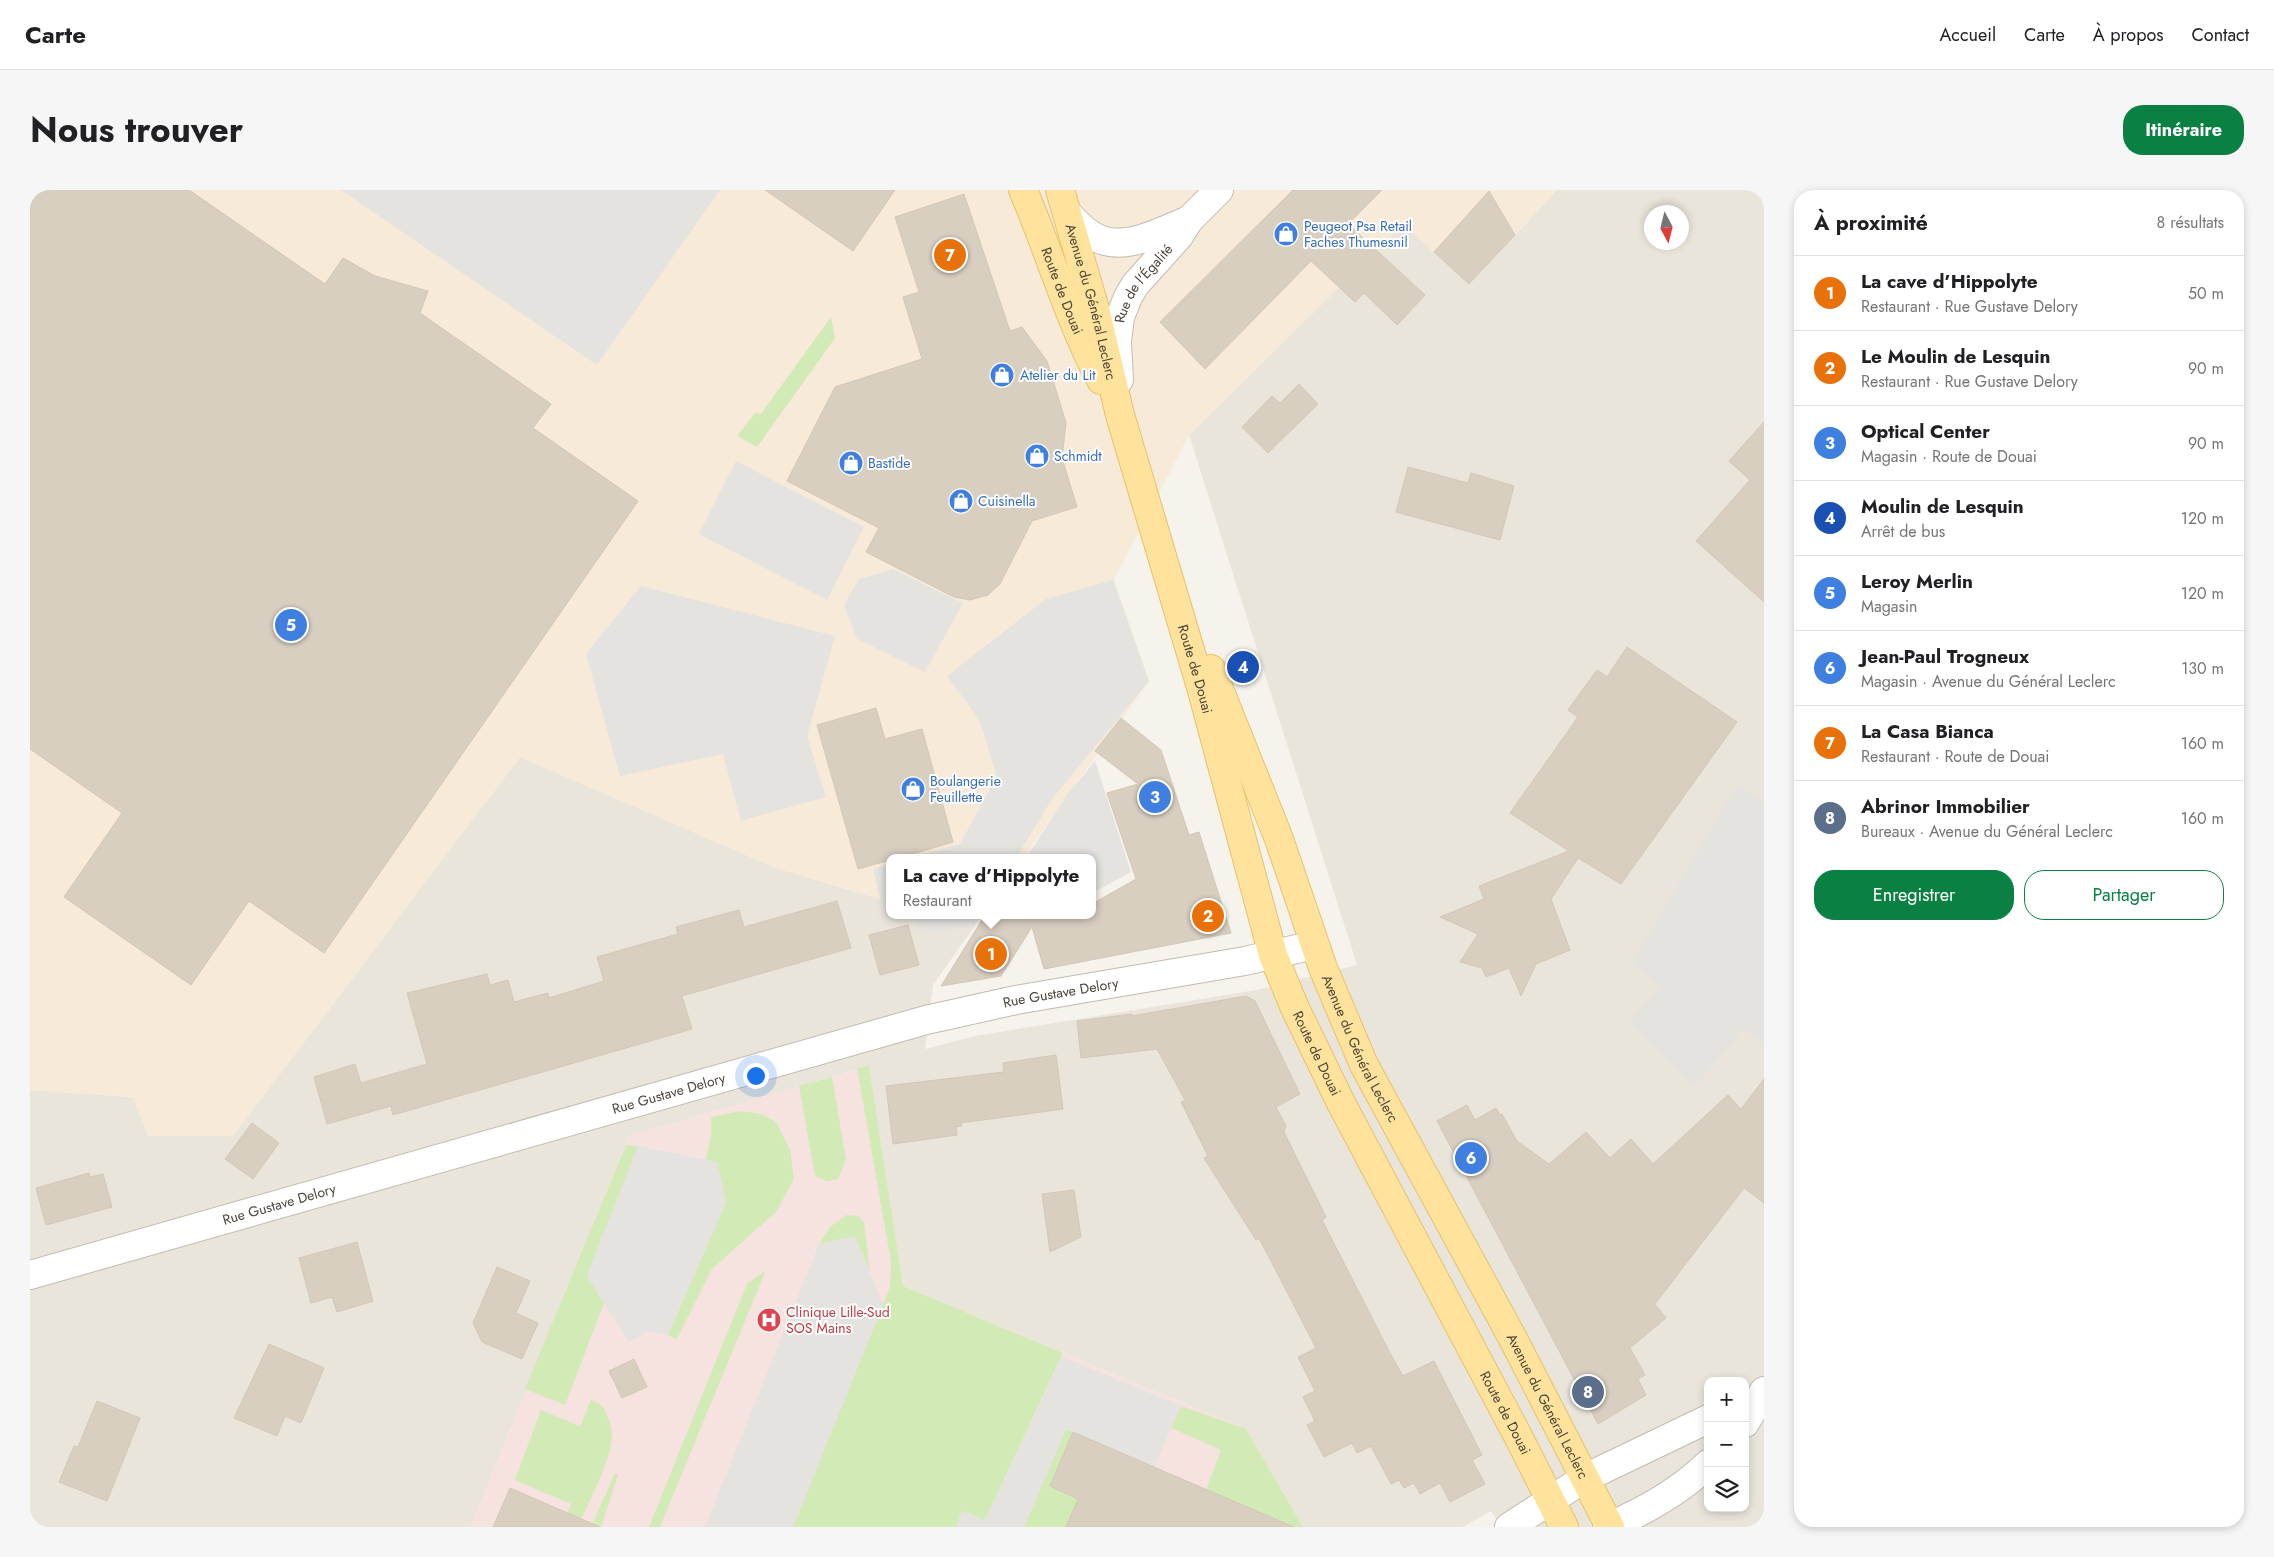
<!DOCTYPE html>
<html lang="fr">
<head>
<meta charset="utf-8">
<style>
	:root { --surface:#fff; --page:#f6f6f6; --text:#202124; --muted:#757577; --line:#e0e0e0; --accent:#0b8043 }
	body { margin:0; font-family:Jost,sans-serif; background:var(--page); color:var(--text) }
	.controls { position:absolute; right:15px; bottom:15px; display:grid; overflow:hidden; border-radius:10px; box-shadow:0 2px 8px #0003 }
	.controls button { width:45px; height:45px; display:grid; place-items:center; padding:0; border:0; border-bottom:1px solid var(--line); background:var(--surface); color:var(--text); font:25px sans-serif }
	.compass { position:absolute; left:1614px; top:15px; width:45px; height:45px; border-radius:50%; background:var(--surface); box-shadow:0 2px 8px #0003; rotate:173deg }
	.you { position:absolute; left:725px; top:885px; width:18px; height:18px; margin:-12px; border:4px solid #fff; border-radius:50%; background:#1a73e8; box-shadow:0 0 0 8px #1a73e833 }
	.badge { display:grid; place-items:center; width:32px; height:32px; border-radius:50%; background:var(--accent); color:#fff; font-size:16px; font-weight:700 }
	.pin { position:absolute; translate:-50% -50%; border:2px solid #fff; box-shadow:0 1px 5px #0006 }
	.popup { position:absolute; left:856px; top:664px; width:210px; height:65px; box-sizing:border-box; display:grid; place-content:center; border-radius:10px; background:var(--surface); filter:drop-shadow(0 1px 4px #0005); font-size:16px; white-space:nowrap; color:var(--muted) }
	.popup b { font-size:19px; color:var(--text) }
	.popup::after { content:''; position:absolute; left:50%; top:100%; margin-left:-10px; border:10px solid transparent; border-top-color:var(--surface) }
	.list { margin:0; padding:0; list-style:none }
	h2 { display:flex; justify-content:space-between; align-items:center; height:65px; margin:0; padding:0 20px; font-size:21px }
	h2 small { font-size:16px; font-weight:400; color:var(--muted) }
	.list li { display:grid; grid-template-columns:32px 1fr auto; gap:15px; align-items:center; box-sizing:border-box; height:75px; padding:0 20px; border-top:1px solid var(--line) }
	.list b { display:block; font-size:19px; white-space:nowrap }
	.list p { margin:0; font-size:16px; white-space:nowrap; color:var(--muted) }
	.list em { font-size:16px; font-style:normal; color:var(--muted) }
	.actions { display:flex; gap:10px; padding:15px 20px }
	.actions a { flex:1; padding:11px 0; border:1px solid var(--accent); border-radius:20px; text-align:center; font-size:18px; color:var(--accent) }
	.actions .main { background:var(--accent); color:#fff }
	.icon { flex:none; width:28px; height:28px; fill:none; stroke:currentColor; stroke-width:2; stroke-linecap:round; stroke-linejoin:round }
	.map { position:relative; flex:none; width:1734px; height:1337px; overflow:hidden; border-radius:20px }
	header { display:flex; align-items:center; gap:30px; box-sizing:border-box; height:70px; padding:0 25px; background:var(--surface); border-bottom:1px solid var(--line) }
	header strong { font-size:24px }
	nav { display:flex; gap:28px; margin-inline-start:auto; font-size:18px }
	.intro { display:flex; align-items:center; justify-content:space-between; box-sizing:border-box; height:120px; padding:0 30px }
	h1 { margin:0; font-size:35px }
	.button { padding:12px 22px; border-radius:20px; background:var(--accent); color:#fff; font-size:18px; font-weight:700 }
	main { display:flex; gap:30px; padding:0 30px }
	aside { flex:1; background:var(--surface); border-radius:20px; box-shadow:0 2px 8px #0003 }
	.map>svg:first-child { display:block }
	.residential { fill:#eae5da; fill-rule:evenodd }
	.commercial { fill:#f7ead8 }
	.medical { fill:#f6e3e0 }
	.green { fill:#d2eab5 }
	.parking { fill:#e5e3e0 }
	.building { fill:#d8cfc1; stroke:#d3c7b4 }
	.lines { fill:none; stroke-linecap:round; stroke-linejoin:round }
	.minor-casing { stroke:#c2bbae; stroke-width:30 }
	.major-casing { stroke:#e6c16a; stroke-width:30 }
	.minor { stroke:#fff; stroke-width:28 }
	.major { stroke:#ffe39c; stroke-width:28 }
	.labels { text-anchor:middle; stroke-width:4; stroke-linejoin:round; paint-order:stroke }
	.shop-label { font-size:14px; fill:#366cbe; stroke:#fff; text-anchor:start }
	.street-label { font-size:14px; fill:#4b4439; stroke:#fff }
	.health-label { font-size:14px; fill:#be3a42; stroke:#fff; text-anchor:start }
</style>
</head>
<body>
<header>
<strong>Carte</strong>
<nav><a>Accueil</a><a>Carte</a><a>À propos</a><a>Contact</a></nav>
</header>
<div class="intro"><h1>Nous trouver</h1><a class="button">Itinéraire</a></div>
<main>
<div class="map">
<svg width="1734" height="1337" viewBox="0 0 1734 1337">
	<rect width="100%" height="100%" fill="#f6f3ec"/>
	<!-- residential -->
	<path class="residential" d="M1527,0H1734V1337H1472L1461,1321L1433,1337H1273L1216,1239L873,1096L839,876L599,946L441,1337H0V900L103,907L203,946L490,567L746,678L860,712V725H903L944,737L903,795L895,859L945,846L1226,800L1327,775L1159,245L1373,34L1440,94ZM1622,22H1652V52H1622ZM1678,1191H1715V1318H1678Z"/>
	<!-- commercial -->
	<path class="commercial" d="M0,0H1527L1439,94L1373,34L1159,245L1084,390L1119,491L993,668H860V712L746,678L490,567L203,946H118L103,907L0,900Z"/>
	<!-- medical -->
	<path class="medical" d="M839,876L873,1096L1216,1239L1273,1337H441L599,946Z"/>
	<!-- green -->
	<g class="green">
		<path d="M801,127L805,148L727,257L707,246L726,222L731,224Z"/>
		<path d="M839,876L873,1096L1033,1163L955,1330L932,1321L926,1337H763L860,1097L861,1072L827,878Z"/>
		<path d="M802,887L816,969L808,989L797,991L785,986L769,896Z"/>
		<path d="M711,921L731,924L746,932L760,960L764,989L746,1022L682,1079L647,1149L638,1145L696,1012L687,972L676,970L681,944V927Z"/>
		<path d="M596,955L608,956L557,1086L574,1113L535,1215L495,1199Z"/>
		<path d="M817,1025L829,1026L834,1033L840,1082L830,1059L702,1337L821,1047L789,1054L800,1037Z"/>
		<path d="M736,1080L630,1337H619L717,1094Z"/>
		<path d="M561,1210L572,1215C577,1224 582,1235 582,1245C582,1269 558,1313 548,1337H531L541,1314L485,1290L511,1220L550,1236Z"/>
		<path d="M1151,1216L1216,1239L1273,1337H1264L1176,1300L1191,1260L1141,1238Z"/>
		<path d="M1036,1239L1043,1242L1020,1296L1051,1310L1036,1337H994Z"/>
		<path d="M585,1283L588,1285L571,1337H561Z"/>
	</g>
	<!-- parking -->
	<g class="parking">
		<path d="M311,0H690L567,175Z"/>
		<path d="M706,271L834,337L797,410L669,344Z"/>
		<path d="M863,379L933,413L895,482L827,449L814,415L829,389Z"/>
		<path d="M1083,390L1119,491L1022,609L986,668H883L930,654L967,586L949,529L917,486L1016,409Z"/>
		<path d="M611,396L805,446L777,546L796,607L711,631L693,564L590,586L556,464Z"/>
		<path d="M1065,571L1101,682L1062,703V668H996L1037,605Z"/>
		<path d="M1707,595L1734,613V855L1714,838L1665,896L1599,832L1632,797L1602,773Z"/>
		<path d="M860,674V725H951L944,737L889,742L881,726L856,730L843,679Z"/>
		<path d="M608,956L687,972L696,1012L638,1145L618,1141L599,1152L557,1086Z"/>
		<path d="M825,1046L853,1114L763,1337H675L789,1054Z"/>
		<path d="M1032,1167L1151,1216L1124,1277L1036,1239L994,1337H926L932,1321L955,1330Z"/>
	</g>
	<!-- building -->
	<g class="building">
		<path d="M0,0H159L295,94L313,68L345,86L398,101L390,123L521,214L503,238L608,311L294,763L219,711L161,795L34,707L92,623L0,559Z"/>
		<path d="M735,0H865L823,61Z"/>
		<path d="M1263,0H1352L1318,34L1395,105L1367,135L1334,103L1325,112L1281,71L1175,179L1130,132Z"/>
		<path d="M1459,1L1485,45L1439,94L1404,62Z"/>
		<path d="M934,4L980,141L992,137L1017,171L1036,233L1032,268L1047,317L1002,331L970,394L958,405L940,410L924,407L836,362L849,338L757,291L805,197L892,169L873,107L889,102L865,27Z"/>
		<path d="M1269,194L1288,214L1238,263L1212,237L1242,206L1250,213Z"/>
		<path d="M1734,232V412L1666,351L1720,290L1699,271Z"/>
		<path d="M1378,277L1438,293L1441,283L1484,296L1470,350L1366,322Z"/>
		<path d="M1597,457L1707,532L1591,694L1548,668L1521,709L1540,760L1506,774L1491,806L1479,778L1456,787L1452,778L1430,772L1448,744L1410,727L1454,709L1449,696L1539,661L1480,623L1548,527L1538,520L1567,480L1577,487Z"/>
		<path d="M846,518L855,549L892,539L923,652L869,668H860V670L828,679L787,535Z"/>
		<path d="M1091,528L1131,560L1159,645L1169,642L1201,743L1014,779L1002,737L971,786L911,796L955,725H1062V714L1106,689L1077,603L1108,594L1065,561Z"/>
		<path d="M807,711L821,758L652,806L662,839L363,925L361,916L297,934L284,887L325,874L331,893L397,874L377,803L457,784L460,795L478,790L484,812L518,803L519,808L574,791L567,767L648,744L646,737L709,720L714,737Z"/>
		<path d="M878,735L889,775L850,785L839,745Z"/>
		<path d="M1216,806L1225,811L1270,904L1246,917L1256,936L1254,942L1296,1027L1292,1030L1360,1163L1373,1186L1404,1171L1452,1265L1442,1270L1455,1294L1420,1312L1410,1293L1390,1304L1384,1293L1374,1298L1369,1290L1361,1294L1341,1256L1327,1263L1322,1253L1294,1267L1277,1235L1285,1231L1273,1207L1285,1201L1268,1167L1286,1158L1229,1048L1226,1050L1174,968L1178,966L1151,912L1155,910L1127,859L1051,868L1047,831L1102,824V826Z"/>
		<path d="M1026,865L1033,919L931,933L932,936L926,937L927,945L863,954L856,896L974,882L973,873Z"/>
		<path d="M1734,889V1013L1714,998L1625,1114L1636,1128L1600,1158L1615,1185L1608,1189L1616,1205L1568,1234L1407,931L1437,915L1445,930L1466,918L1470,925L1472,924L1487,951L1519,974L1556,942L1580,968L1601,949L1623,974L1698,905L1711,919Z"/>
		<path d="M222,933L249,953L223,989L195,969Z"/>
		<path d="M59,983L60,987L73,984L82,1017L16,1035L6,998Z"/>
		<path d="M1044,1000L1051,1047L1020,1062L1012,1004Z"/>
		<path d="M327,1052L343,1111L307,1122L302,1107L281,1113L269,1068Z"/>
		<path d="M467,1077L500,1091L486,1123L508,1133L492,1169L452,1152L443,1133Z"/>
		<path d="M239,1154L294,1178L271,1233L255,1226L247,1246L204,1228Z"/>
		<path d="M604,1169L617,1197L592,1208L579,1181Z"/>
		<path d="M67,1211L110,1228L77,1311L29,1292L44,1256L48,1257Z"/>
		<path d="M1043,1242L1124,1277L1264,1337H1036L1048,1309L1020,1296Z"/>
		<path d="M480,1298L570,1337H463Z"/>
	</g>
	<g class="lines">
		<defs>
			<g id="minor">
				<path d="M1037,23C1045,31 1053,41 1063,46C1093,64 1131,41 1159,30"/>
				<path id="s1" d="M1089,190L1087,152L1090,127L1098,107L1105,95L1149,46L1159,30L1189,0"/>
				<path id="s2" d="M0,1085L896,830L986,810L1215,771L1284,755"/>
				<path d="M1715,1233L1734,1201"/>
				<path d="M1479,1337L1555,1288L1678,1229"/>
				<path d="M1577,1337C1613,1322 1649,1302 1678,1274"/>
			</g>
			<g id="major">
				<path id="s3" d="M993,0C1020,63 1039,130 1071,190"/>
				<path id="s4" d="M1030,0L1065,119L1090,225L1171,497L1243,765L1264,816L1311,913L1489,1248L1534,1337"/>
				<path id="s5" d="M1181,479L1249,649L1293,778L1334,875L1482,1147L1580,1337"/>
			</g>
		</defs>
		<!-- minor casing -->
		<use href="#minor" class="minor-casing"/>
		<!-- major casing -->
		<use href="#major" class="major-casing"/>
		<!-- minor -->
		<use href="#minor" class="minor"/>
		<!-- major -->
		<use href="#major" class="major"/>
	</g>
	<!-- icons -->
	<defs>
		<symbol id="shop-disc" viewBox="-11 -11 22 22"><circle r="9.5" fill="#3f7fe0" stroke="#fff"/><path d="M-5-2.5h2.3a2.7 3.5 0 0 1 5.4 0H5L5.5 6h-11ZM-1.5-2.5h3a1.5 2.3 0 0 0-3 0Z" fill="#fff"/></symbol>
		<symbol id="hospital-disc" viewBox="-11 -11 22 22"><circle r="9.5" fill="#e0444e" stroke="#fff"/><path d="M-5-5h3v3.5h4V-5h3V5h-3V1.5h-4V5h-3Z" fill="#fff"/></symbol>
	</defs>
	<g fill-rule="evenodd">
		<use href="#shop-disc" x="1242" y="30" width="28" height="28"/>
		<use href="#shop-disc" x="958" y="171" width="28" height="28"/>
		<use href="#shop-disc" x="993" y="252" width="28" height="28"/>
		<use href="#shop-disc" x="807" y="259" width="28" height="28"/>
		<use href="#shop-disc" x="917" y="297" width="28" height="28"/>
		<use href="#shop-disc" x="869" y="585" width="28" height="28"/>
		<use href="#hospital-disc" x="725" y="1116" width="28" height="28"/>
	</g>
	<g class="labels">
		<!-- shop labels -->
		<g class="shop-label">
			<text x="1274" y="41">Peugeot Psa Retail<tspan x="1274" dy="16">Faches Thumesnil</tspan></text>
			<text x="990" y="190">Atelier du Lit</text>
			<text x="1024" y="271">Schmidt</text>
			<text x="838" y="278">Bastide</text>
			<text x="948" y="316">Cuisinella</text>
			<text x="900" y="596">Boulangerie<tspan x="900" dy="16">Feuillette</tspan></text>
		</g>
		<!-- street labels -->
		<g class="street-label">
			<text dy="5" stroke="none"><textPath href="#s1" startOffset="104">Rue de l'Égalité</textPath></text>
			<text dy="5" stroke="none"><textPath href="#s3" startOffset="108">Route de Douai</textPath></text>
			<text dy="5" stroke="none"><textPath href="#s4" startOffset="116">Avenue du Général Leclerc</textPath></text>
			<text dy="5" stroke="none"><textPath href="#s4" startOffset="498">Route de Douai</textPath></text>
			<text dy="5" stroke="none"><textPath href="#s2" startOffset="1069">Rue Gustave Delory</textPath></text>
			<text dy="5" stroke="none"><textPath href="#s5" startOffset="408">Avenue du Général Leclerc</textPath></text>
			<text dy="5" stroke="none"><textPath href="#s4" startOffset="902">Route de Douai</textPath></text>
			<text dy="5" stroke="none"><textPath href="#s2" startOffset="664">Rue Gustave Delory</textPath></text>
			<text dy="5" stroke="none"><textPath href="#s2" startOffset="259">Rue Gustave Delory</textPath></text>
			<text dy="5" stroke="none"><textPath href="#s5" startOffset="812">Avenue du Général Leclerc</textPath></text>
			<text dy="5" stroke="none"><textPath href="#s4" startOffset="1308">Route de Douai</textPath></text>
		</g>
		<!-- health labels -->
		<g class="health-label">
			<text x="756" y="1127">Clinique Lille-Sud<tspan x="756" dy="16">SOS Mains</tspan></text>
		</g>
	</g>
</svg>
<div class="controls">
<button>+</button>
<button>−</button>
<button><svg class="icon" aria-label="layers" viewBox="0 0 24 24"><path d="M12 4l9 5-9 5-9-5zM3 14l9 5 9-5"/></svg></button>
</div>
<svg class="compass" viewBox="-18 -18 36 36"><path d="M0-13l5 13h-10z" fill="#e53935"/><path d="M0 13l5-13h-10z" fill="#757577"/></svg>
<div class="you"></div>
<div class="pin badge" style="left:961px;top:764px;background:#e8710a">1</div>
<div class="popup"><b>La cave d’Hippolyte</b>Restaurant</div>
<div class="pin badge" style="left:1178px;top:726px;background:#e8710a">2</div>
<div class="pin badge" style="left:1125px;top:607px;background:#3f7fe0">3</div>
<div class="pin badge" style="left:1213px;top:477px;background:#1a4fb4">4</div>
<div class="pin badge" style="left:261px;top:435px;background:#3f7fe0">5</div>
<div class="pin badge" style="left:1441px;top:968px;background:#3f7fe0">6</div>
<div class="pin badge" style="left:920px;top:65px;background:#e8710a">7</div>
<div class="pin badge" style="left:1558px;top:1202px;background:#5c6f8a">8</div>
</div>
<aside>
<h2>À proximité<small>8 résultats</small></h2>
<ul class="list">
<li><span class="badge" style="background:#e8710a">1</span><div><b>La cave d’Hippolyte</b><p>Restaurant · Rue Gustave Delory</p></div><em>50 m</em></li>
<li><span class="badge" style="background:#e8710a">2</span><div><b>Le Moulin de Lesquin</b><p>Restaurant · Rue Gustave Delory</p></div><em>90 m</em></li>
<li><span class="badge" style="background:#3f7fe0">3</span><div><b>Optical Center</b><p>Magasin · Route de Douai</p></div><em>90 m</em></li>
<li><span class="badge" style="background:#1a4fb4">4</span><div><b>Moulin de Lesquin</b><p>Arrêt de bus</p></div><em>120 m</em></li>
<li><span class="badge" style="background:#3f7fe0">5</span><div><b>Leroy Merlin</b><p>Magasin</p></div><em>120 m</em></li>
<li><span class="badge" style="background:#3f7fe0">6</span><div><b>Jean-Paul Trogneux</b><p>Magasin · Avenue du Général Leclerc</p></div><em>130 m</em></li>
<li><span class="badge" style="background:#e8710a">7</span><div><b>La Casa Bianca</b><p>Restaurant · Route de Douai</p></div><em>160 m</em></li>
<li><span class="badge" style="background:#5c6f8a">8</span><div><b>Abrinor Immobilier</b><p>Bureaux · Avenue du Général Leclerc</p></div><em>160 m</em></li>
</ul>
<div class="actions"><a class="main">Enregistrer</a><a>Partager</a></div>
</aside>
</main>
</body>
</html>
